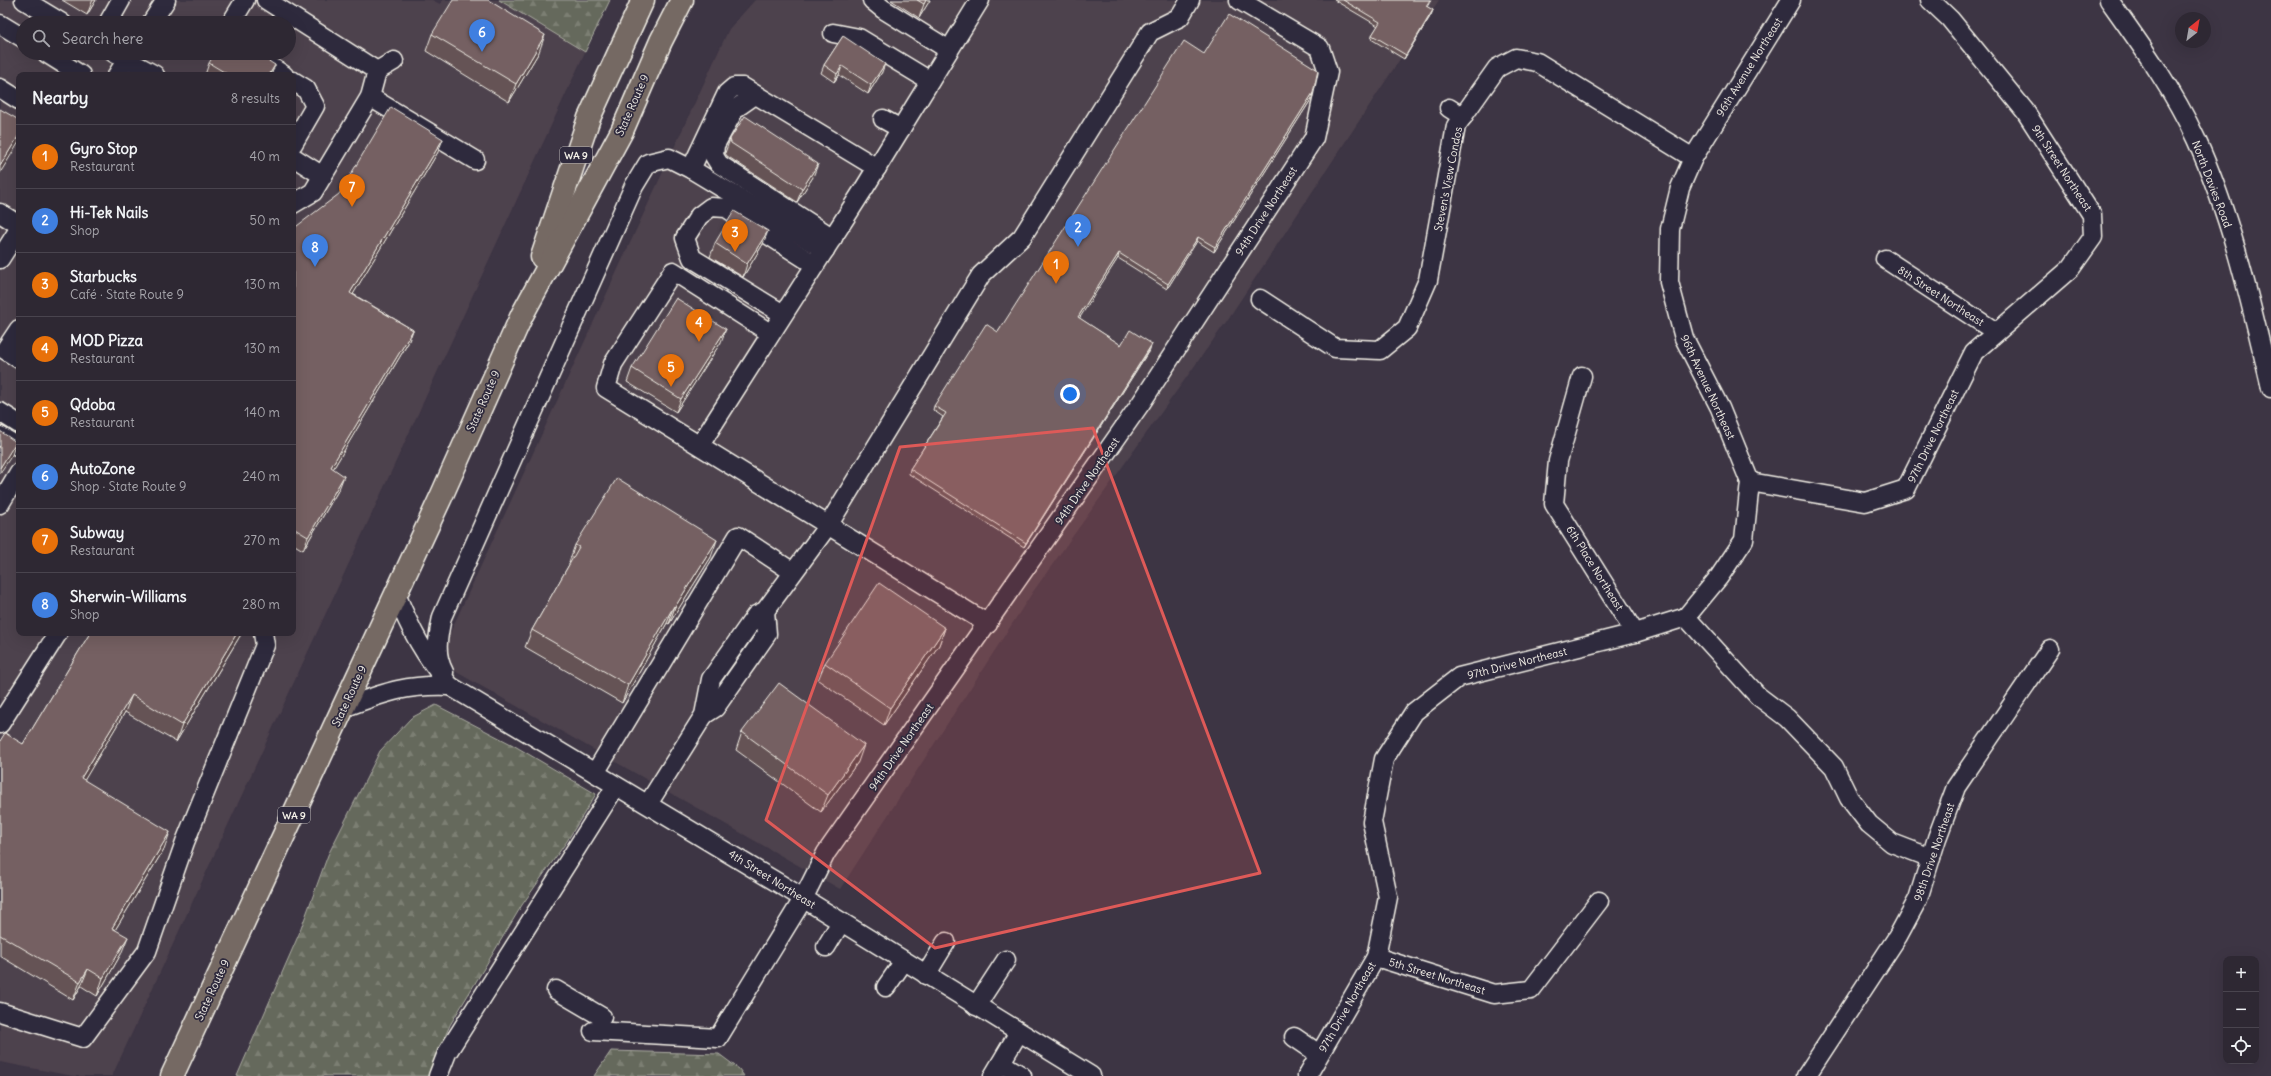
<!DOCTYPE html>
<html lang="en">
<head>
<meta charset="utf-8">
<style>
	:root { --surface:#2e2833; --page:#36303b; --text:#f1f3f6; --muted:#a7a6ac; --line:#49444e; --accent:#95b2f1 }
	body { margin:0; font-family:Delius,sans-serif; background:var(--page); color:var(--text) }
	.controls { position:absolute; right:12px; bottom:12px; display:grid; overflow:hidden; border-radius:8px; box-shadow:0 4px 16px #0002 }
	.controls button { width:36px; height:36px; display:grid; place-items:center; padding:0; border:0; border-bottom:1px solid var(--line); background:var(--surface); color:var(--text); font:20px sans-serif }
	.compass { position:absolute; left:2175px; top:12px; width:36px; height:36px; border-radius:50%; background:var(--surface); box-shadow:0 4px 16px #0002; rotate:31deg }
	.you { position:absolute; left:1070px; top:394px; width:14px; height:14px; margin:-10px; border:3px solid #fff; border-radius:50%; background:#1a73e8; box-shadow:0 0 0 6px #1a73e833 }
	.badge { display:grid; place-items:center; width:26px; height:26px; border-radius:50%; background:var(--accent); color:#fff; font-size:13px; font-weight:700 }
	.pin { position:absolute; translate:-50% -33px; filter:drop-shadow(0 1px 2px #0008) }
	.pin::after { content:''; position:absolute; top:21px; width:14px; height:12px; background:inherit; clip-path:polygon(0 0,100% 0,50% 100%) }
	.list { margin:0; padding:0; list-style:none }
	h2 { display:flex; justify-content:space-between; align-items:center; height:52px; margin:0; padding:0 16px; font-size:17px }
	h2 small { font-size:13px; font-weight:400; color:var(--muted) }
	.list li { display:grid; grid-template-columns:26px 1fr auto; gap:12px; align-items:center; box-sizing:border-box; height:64px; padding:0 16px; border-top:1px solid var(--line) }
	.list b { display:block; font-size:15px; white-space:nowrap }
	.list p { margin:0; font-size:13px; white-space:nowrap; color:var(--muted) }
	.list em { font-size:13px; font-style:normal; color:var(--muted) }
	.icon { flex:none; width:22px; height:22px; fill:none; stroke:currentColor; stroke-width:2; stroke-linecap:round; stroke-linejoin:round }
	.map { position:relative; flex:none; width:2271px; height:1076px; overflow:hidden }
	.search { position:absolute; background:var(--surface); box-shadow:0 4px 16px #0002; left:16px; top:16px; width:280px; height:44px; display:flex; align-items:center; gap:10px; box-sizing:border-box; padding:0 14px; border-radius:22px; color:var(--muted); font-size:15px }
	.panel { position:absolute; background:var(--surface); box-shadow:0 4px 16px #0002; left:16px; top:72px; width:280px; height:564px; border-radius:8px }
	.map>svg:first-child { display:block }
	.built { fill:#4e424d; fill-rule:evenodd }
	.forest { fill:url(#forest-firs); stroke:#acada2 }
	.lines { fill:none; stroke-linecap:round; stroke-linejoin:round }
	.minor-casing { stroke:#f4f1e8; stroke-width:21 }
	.major-casing { stroke:#f4f1e8; stroke-width:25 }
	.minor { stroke:#2f2a3d; stroke-width:18 }
	.major { stroke:#756964; stroke-width:22 }
	.wall { fill:#655354; stroke:#f4f1e8 }
	.shaded-wall { fill:#524345; stroke:#f4f1e8 }
	.building { fill:#756062; stroke:#f4f1e8 }
	.marked { fill:#de5a58; fill-opacity:0.2; stroke:#de5a58; stroke-width:3; stroke-linejoin:round }
	.labels { text-anchor:middle; stroke-width:3.5; stroke-linejoin:round; paint-order:stroke }
	.shield { fill:#2f2a3d; stroke:#b9b5b5; stroke-width:1 }
	.shield-label { font-size:10px; font-weight:bold; fill:#f4f1e8 }
	.street-label { font-size:11px; fill:#f4f1e8; stroke:#2f2a3d }
</style>
</head>
<body>
<div class="map">
<svg width="2271" height="1076" viewBox="0 0 2271 1076">
	<defs>
		<pattern id="forest-firs" width="22" height="20" patternUnits="userSpaceOnUse"><rect width="22" height="20" fill="#65695c"/><path d="M5 1l3.5 6h-7zM16 11l3.5 6h-7z" fill="#7c7f73"/></pattern>
	</defs>
	<rect width="100%" height="100%" fill="#3d3544"/>
	<filter id="ink" filterUnits="userSpaceOnUse"><feTurbulence type="fractalNoise" baseFrequency=".025" numOctaves="2"/><feDisplacementMap in="SourceGraphic" scale="8" xChannelSelector="R" yChannelSelector="G"/><feConvolveMatrix kernelMatrix="1 2 1 2 8 2 1 2 1" color-interpolation-filters="sRGB"/></filter>
	<g filter="url(#ink)">
		<!-- built -->
		<g class="built">
			<path d="M0,0H432L440,4L443,0H499L585,52L112,1076H73L0,1062ZM23,23H289V53H23ZM19,75H293V633H19Z"/>
			<path d="M755,0H1439L1226,322L1032,593L840,889L437,661L729,29Z"/>
		</g>
		<!-- forest -->
		<g class="forest">
			<path d="M499,0H610L585,52Z"/>
			<path d="M436,705L513,745L596,794L567,841L522,905L450,1025L428,1076H237L299,934L328,855L380,751L411,718Z"/>
			<path d="M611,1051L719,1054L739,1069L744,1076H594Z"/>
		</g>
		<g class="lines">
			<defs>
				<g id="minor">
					<path d="M24,0L62,23"/>
					<path d="M266,0L377,71L370,97L313,192L293,204"/>
					<path d="M872,0L883,9L949,50"/>
					<path d="M2109,0C2141,45 2173,89 2196,139C2232,218 2251,304 2271,388"/>
					<path d="M108,23L121,0"/>
					<path d="M151,23L166,0"/>
					<path d="M231,23L245,0"/>
					<path d="M0,24L23,38"/>
					<path d="M833,33L859,38L930,81"/>
					<path d="M46,53L81,75"/>
					<path d="M114,53L155,75"/>
					<path d="M250,53L284,75"/>
					<path d="M377,71L394,61"/>
					<path d="M117,75L131,53"/>
					<path d="M293,81L306,89L315,106L293,144"/>
					<path d="M0,88L19,100"/>
					<path d="M755,95L735,109L715,145L714,156L719,164L833,238"/>
					<path d="M370,97L475,160"/>
					<path d="M1449,108L1463,117"/>
					<path d="M883,119L901,129"/>
					<path d="M293,157L323,176"/>
					<path d="M691,169L727,93L734,87H743L877,168"/>
					<path d="M0,213L19,225"/>
					<path d="M0,259L19,229"/>
					<path d="M1885,259L1996,332"/>
					<path d="M1260,299L1335,348L1380,350L1407,328L1428,280L1456,126L1497,68L1516,58L1537,62L1693,158"/>
					<path d="M783,314L692,258L685,238L699,216L711,207L726,208L815,265"/>
					<path d="M19,329L5,350L19,359"/>
					<path d="M770,333L673,271L613,364L606,388L988,624"/>
					<path d="M1582,376L1558,461L1554,504L1635,633"/>
					<path d="M0,412L19,424"/>
					<path d="M0,436L19,447"/>
					<path d="M700,445L865,187L980,0"/>
					<path d="M1750,482L1865,502L1906,489L1974,352L2071,268L2093,237L2092,215L2025,111L1950,19L1930,0"/>
					<path d="M0,504L19,472"/>
					<path d="M396,594C411,631 424,655 450,686L780,884L1091,1076"/>
					<path d="M1686,617L1719,577L1744,540L1750,482L1720,408L1684,338L1669,282L1670,229L1680,188L1693,158L1791,0"/>
					<path d="M1686,617L1758,696L1787,718L1834,767L1849,798L1869,824L1892,843L1931,858"/>
					<path d="M444,672C434,654 438,637 442,617L634,186L648,163L669,158L691,169L825,250"/>
					<path d="M343,708C384,693 406,684 450,686"/>
					<path d="M704,715L715,708L767,634L765,611"/>
					<path d="M0,724L58,633"/>
					<path d="M595,773L738,536L793,572"/>
					<path d="M648,804L704,715L711,679L756,615L765,611L829,524L981,275L1022,237L1150,32L1180,17L1190,0"/>
					<path d="M826,947L841,922"/>
					<path d="M1376,957L1494,994L1531,990L1599,901"/>
					<path d="M926,975L946,942"/>
					<path d="M886,987L904,961"/>
					<path d="M556,990L602,1017"/>
					<path d="M976,1006L1006,960"/>
					<path d="M0,1012L83,1038L147,951L185,842L265,645L263,633"/>
					<path d="M593,1031L718,1038L803,899L826,853L1141,403L1314,138L1328,72L1320,48L1239,0"/>
					<path d="M1294,1037L1319,1054"/>
					<path d="M1001,1063L1022,1076"/>
					<path d="M438,1076L447,1053L616,786"/>
					<path d="M993,1076L1019,1032"/>
					<path d="M1307,1076L1376,957L1388,897L1372,822L1384,759L1414,712L1459,677L1635,633L1686,617"/>
					<path d="M1806,1076L1898,936L1918,899L1937,838L1956,787L2050,649"/>
				</g>
				<g id="major">
					<path d="M542,257L589,118L643,0"/>
					<path d="M172,1076L441,497L522,315L622,131L661,41L682,0"/>
				</g>
			</defs>
			<!-- minor casing -->
			<use href="#minor" class="minor-casing"/>
			<!-- major casing -->
			<use href="#major" class="major-casing"/>
			<!-- minor -->
			<use href="#minor" class="minor"/>
			<!-- major -->
			<use href="#major" class="major"/>
		</g>
		<!-- wall -->
		<g class="wall">
			<path d="M62,0H96L87,15Z"/>
			<path d="M891,0H930L919,18Z"/>
			<path d="M1334,0H1431L1427,7L1433,10L1431,15L1404,59L1371,39L1372,35L1378,26Z"/>
			<path d="M432,34L539,52L509,102L426,51Z"/>
			<path d="M843,36L882,72L868,94L839,75L834,82L821,73L824,65Z"/>
			<path d="M1204,54L1312,98L1214,252L1197,241L1167,289L1118,258L1079,318L1121,345L1150,349L1024,547L909,474L910,469L943,417L933,410L934,406L998,332Z"/>
			<path d="M209,63L275,65L271,75H205Z"/>
			<path d="M730,139L813,177L797,202L727,156L725,153Z"/>
			<path d="M438,152L353,294L413,330L408,343L333,469L339,489L303,550L293,544V229Z"/>
			<path d="M715,243L763,244L743,277L710,257Z"/>
			<path d="M721,342L676,412L627,382L632,368Z"/>
			<path d="M575,545L711,557L669,624L667,623L622,703L525,647L532,630L570,563L569,562Z"/>
			<path d="M945,628L939,645L884,725L818,680L825,663Z"/>
			<path d="M90,633H241L240,636L176,742L125,712L84,780L164,849L115,930L121,954L97,996L81,986L73,1000L0,956V741L23,744Z"/>
			<path d="M742,732L858,762L821,812L736,750Z"/>
		</g>
		<!-- shaded-wall -->
		<g class="shaded-wall">
			<path d="M93,0H96L87,15L92,2Z"/>
			<path d="M926,0H930L919,18L924,4Z"/>
			<path d="M1433,10L1431,15L1404,59L1406,55Z"/>
			<path d="M545,35L539,52L509,102L516,84Z"/>
			<path d="M885,64L882,72L868,94L871,85Z"/>
			<path d="M275,65L271,75H269Z"/>
			<path d="M842,66L839,75L834,82L837,74Z"/>
			<path d="M1313,93L1312,98L1214,252L1215,247Z"/>
			<path d="M19,135V142L0,173V166Z"/>
			<path d="M443,139L438,152L346,306L350,293Z"/>
			<path d="M818,164L813,177L797,202L802,189Z"/>
			<path d="M768,231L763,244L743,277L747,264Z"/>
			<path d="M1198,237L1197,241L1167,289L1168,284Z"/>
			<path d="M1119,253L1118,258L1077,322L1078,317Z"/>
			<path d="M726,329L721,342L676,412L681,399Z"/>
			<path d="M413,330L408,343L326,481L331,467Z"/>
			<path d="M1152,344L1150,349L1024,547L1026,543Z"/>
			<path d="M16,442L12,455L0,473V468Z"/>
			<path d="M344,476L339,489L303,550L308,537Z"/>
			<path d="M717,540L711,557L669,624L675,607Z"/>
			<path d="M674,606L667,623L622,703L628,685Z"/>
			<path d="M945,628L939,645L884,725L890,708Z"/>
			<path d="M237,633H241L240,636L176,742L182,725Z"/>
			<path d="M132,695L125,712L75,796L81,778Z"/>
			<path d="M864,745L858,762L821,812L828,795Z"/>
			<path d="M170,832L164,849L106,945L112,928Z"/>
			<path d="M128,937L121,954L97,996L103,978Z"/>
			<path d="M88,969L81,986L73,1000L80,982Z"/>
		</g>
		<!-- building -->
		<g class="building">
			<path d="M453,0H488L545,35L516,84L432,34Z"/>
			<path d="M917,0H926L924,4Z"/>
			<path d="M1343,0H1430L1426,6L1433,10L1406,55L1372,35L1380,22Z"/>
			<path d="M1229,14L1318,70L1313,93L1215,247L1198,237L1168,284L1119,253L1078,317L1121,345L1130,330L1152,344L1026,543L910,469L946,413L934,406L986,324L998,332L1184,41L1204,54Z"/>
			<path d="M843,36L885,64L871,85L842,66L837,74L824,65Z"/>
			<path d="M215,53H256L275,65L269,75H229L209,63Z"/>
			<path d="M391,107L443,139L350,293L413,330L331,467L344,476L308,537L293,528V229L339,194Z"/>
			<path d="M0,109L19,120V135L0,166Z"/>
			<path d="M745,116L818,164L802,189L731,143L730,139Z"/>
			<path d="M734,211L768,231L747,264L715,243Z"/>
			<path d="M676,298L726,329L681,399L632,368Z"/>
			<path d="M0,431L16,442L0,468Z"/>
			<path d="M617,478L717,540L675,607L674,606L628,685L532,630L579,547L575,545Z"/>
			<path d="M879,583L945,628L890,708L825,663Z"/>
			<path d="M90,633H237L182,725L132,695L81,778L170,832L112,928L128,937L103,978L88,969L80,982L0,935V741L5,733L23,744Z"/>
			<path d="M779,683L864,745L828,795L742,732Z"/>
		</g>
	</g>
	<!-- marked area -->
	<path class="marked" d="M1093,428L1260,873L935,948L766,820L900,447Z"/>
	<g class="labels">
		<!-- shield labels -->
		<g class="shield">
			<rect x="560" y="147" width="32" height="16" rx="3"/>
			<rect x="278" y="807" width="32" height="16" rx="3"/>
		</g>
		<g class="shield-label">
			<text x="576" y="159">WA 9</text>
			<text x="294" y="819">WA 9</text>
		</g>
		<!-- street labels -->
		<g class="street-label">
			<text transform="translate(1749 67) rotate(-58)" y="4">96th Avenue Northeast</text>
			<text transform="translate(632 105) rotate(-66)" y="4">State Route 9</text>
			<text transform="translate(2062 168) rotate(57)" y="4">9th Street Northeast</text>
			<text transform="translate(1448 179) rotate(-79)" y="4">Steven's View Condos</text>
			<text transform="translate(2212 184) rotate(69)" y="4">North Davies Road</text>
			<text transform="translate(1266 211) rotate(-57)" y="4">94th Drive Northeast</text>
			<text transform="translate(1941 296) rotate(33)" y="4">8th Street Northeast</text>
			<text transform="translate(1708 387) rotate(65)" y="4">96th Avenue Northeast</text>
			<text transform="translate(483 401) rotate(-66)" y="4">State Route 9</text>
			<text transform="translate(1933 436) rotate(-64)" y="4">97th Drive Northeast</text>
			<text transform="translate(1087 481) rotate(-55)" y="4">94th Drive Northeast</text>
			<text transform="translate(1595 568) rotate(58)" y="4">6th Place Northeast</text>
			<text transform="translate(1517 663) rotate(-14)" y="4">97th Drive Northeast</text>
			<text transform="translate(349 696) rotate(-65)" y="4">State Route 9</text>
			<text transform="translate(901 747) rotate(-55)" y="4">94th Drive Northeast</text>
			<text transform="translate(1934 852) rotate(-71)" y="4">98th Drive Northeast</text>
			<text transform="translate(772 879) rotate(32)" y="4">4th Street Northeast</text>
			<text transform="translate(1437 976) rotate(17)" y="4">5th Street Northeast</text>
			<text transform="translate(212 990) rotate(-65)" y="4">State Route 9</text>
			<text transform="translate(1347 1007) rotate(-60)" y="4">97th Drive Northeast</text>
		</g>
	</g>
</svg>
<div class="controls">
<button>+</button>
<button>−</button>
<button><svg class="icon" aria-label="locate" viewBox="0 0 24 24"><circle cx="12" cy="12" r="6"/><path d="M12 2v4M12 18v4M2 12h4M18 12h4"/></svg></button>
</div>
<svg class="compass" viewBox="-18 -18 36 36"><path d="M0-13l5 13h-10z" fill="#e53935"/><path d="M0 13l5-13h-10z" fill="#a7a6ac"/></svg>
<div class="you"></div>
<div class="pin badge" style="left:1056px;top:284px;background:#e8710a">1</div>
<div class="pin badge" style="left:1078px;top:247px;background:#3f7fe0">2</div>
<div class="pin badge" style="left:735px;top:252px;background:#e8710a">3</div>
<div class="pin badge" style="left:699px;top:342px;background:#e8710a">4</div>
<div class="pin badge" style="left:671px;top:387px;background:#e8710a">5</div>
<div class="pin badge" style="left:482px;top:52px;background:#3f7fe0">6</div>
<div class="pin badge" style="left:352px;top:207px;background:#e8710a">7</div>
<div class="pin badge" style="left:315px;top:267px;background:#3f7fe0">8</div>
<div class="search"><svg class="icon" aria-label="search" viewBox="0 0 24 24"><circle cx="10" cy="10" r="6"/><path d="M15 15l6 6"/></svg>Search here</div>
<section class="panel">
<h2>Nearby<small>8 results</small></h2>
<ul class="list">
<li><span class="badge" style="background:#e8710a">1</span><div><b>Gyro Stop</b><p>Restaurant</p></div><em>40 m</em></li>
<li><span class="badge" style="background:#3f7fe0">2</span><div><b>Hi-Tek Nails</b><p>Shop</p></div><em>50 m</em></li>
<li><span class="badge" style="background:#e8710a">3</span><div><b>Starbucks</b><p>Café · State Route 9</p></div><em>130 m</em></li>
<li><span class="badge" style="background:#e8710a">4</span><div><b>MOD Pizza</b><p>Restaurant</p></div><em>130 m</em></li>
<li><span class="badge" style="background:#e8710a">5</span><div><b>Qdoba</b><p>Restaurant</p></div><em>140 m</em></li>
<li><span class="badge" style="background:#3f7fe0">6</span><div><b>AutoZone</b><p>Shop · State Route 9</p></div><em>240 m</em></li>
<li><span class="badge" style="background:#e8710a">7</span><div><b>Subway</b><p>Restaurant</p></div><em>270 m</em></li>
<li><span class="badge" style="background:#3f7fe0">8</span><div><b>Sherwin-Williams</b><p>Shop</p></div><em>280 m</em></li>
</ul>
</section>
</div>
</body>
</html>
